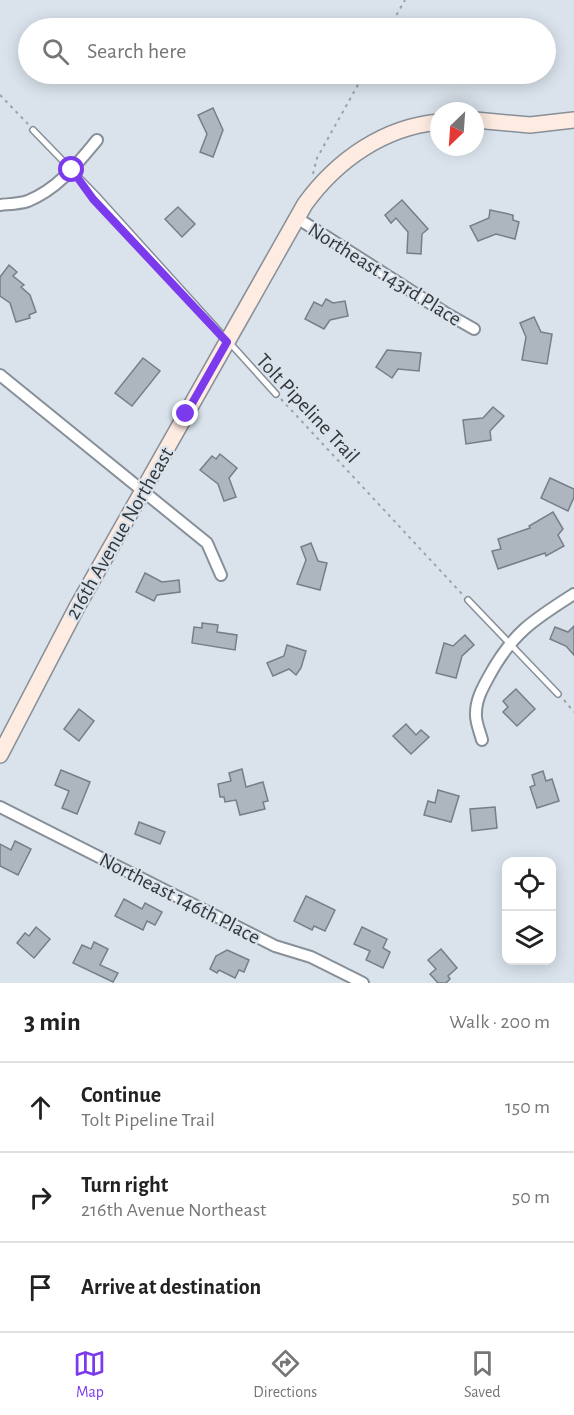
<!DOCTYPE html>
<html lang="en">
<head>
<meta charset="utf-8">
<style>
	:root { --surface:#fff; --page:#f6f6f6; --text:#222; --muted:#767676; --line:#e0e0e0; --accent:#7c3aed }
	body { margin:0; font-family:"Alegreya Sans",sans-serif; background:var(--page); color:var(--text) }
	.controls { position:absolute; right:18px; bottom:18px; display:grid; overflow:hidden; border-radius:12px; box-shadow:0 3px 15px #0003 }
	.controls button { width:54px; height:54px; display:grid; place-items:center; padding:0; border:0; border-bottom:2px solid var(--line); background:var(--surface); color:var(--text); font:30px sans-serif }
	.compass { position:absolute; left:430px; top:102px; width:54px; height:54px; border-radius:50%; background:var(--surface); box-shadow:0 3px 15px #0003; rotate:205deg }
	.stop { position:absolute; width:18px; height:18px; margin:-14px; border:4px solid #7c3aed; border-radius:50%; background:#fff }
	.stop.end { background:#7c3aed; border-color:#fff; box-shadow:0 2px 6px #0008 }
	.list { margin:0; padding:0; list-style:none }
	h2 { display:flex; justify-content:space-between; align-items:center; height:78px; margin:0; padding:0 24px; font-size:26px }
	h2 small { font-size:20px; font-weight:400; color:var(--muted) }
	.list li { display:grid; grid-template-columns:39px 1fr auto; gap:18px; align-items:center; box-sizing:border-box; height:90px; padding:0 24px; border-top:2px solid var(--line) }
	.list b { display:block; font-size:22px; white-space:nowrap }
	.list p { margin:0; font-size:20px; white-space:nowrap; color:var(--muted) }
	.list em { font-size:20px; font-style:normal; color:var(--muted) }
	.icon { flex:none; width:33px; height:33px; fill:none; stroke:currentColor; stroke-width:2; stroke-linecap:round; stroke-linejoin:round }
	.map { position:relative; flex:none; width:574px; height:983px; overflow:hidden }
	.search { position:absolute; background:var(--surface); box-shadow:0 3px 15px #0003; left:18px; right:18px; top:18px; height:66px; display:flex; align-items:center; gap:15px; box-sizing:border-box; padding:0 21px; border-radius:33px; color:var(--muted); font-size:22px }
	.sheet { height:348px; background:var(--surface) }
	nav { display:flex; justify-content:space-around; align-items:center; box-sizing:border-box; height:84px; border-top:2px solid var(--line); background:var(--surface); font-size:16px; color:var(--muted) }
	nav a { display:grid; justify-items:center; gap:3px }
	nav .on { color:var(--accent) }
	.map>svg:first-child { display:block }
	.building { fill:#adb6bf; stroke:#767f87; stroke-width:1.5 }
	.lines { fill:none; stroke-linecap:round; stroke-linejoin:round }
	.lane-casing { stroke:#878f98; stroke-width:8 }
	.street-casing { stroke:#878f98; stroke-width:14 }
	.secondary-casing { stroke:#878f98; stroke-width:18 }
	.path { stroke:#9ba2a9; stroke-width:2; stroke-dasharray:3 4.5; stroke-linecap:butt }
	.lane { stroke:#fff; stroke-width:5 }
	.street { stroke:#fff; stroke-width:10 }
	.secondary { stroke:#feece2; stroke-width:15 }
	.route { stroke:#7c3aed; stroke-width:8 }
	.labels { text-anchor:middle; stroke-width:4.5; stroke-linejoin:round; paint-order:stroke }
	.street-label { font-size:21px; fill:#33373a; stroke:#dae3ec }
</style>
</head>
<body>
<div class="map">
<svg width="574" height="983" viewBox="0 0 574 983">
	<rect width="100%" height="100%" fill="#dae3ec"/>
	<!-- building -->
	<g class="building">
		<path d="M213,108L223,130L213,157L200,152L207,134L198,115Z"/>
		<path d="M402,200L428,229L422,234L421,254L407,253L408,232L396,218L391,223L385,215Z"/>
		<path d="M178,207L195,224L182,237L165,219Z"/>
		<path d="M490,210L513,215V220L519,222L515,239L496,234L478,241L470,226L489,218Z"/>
		<path d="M9,265L17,272L13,276L24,285L21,287L30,295L36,312L29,315L30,318L16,322L10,303L0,296V277Z"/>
		<path d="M326,299L333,303L345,301L348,316L330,320L324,329L305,319L314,302L322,306Z"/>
		<path d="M534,317L541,332L552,334L547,364L522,360L526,337L520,323Z"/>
		<path d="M387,350L421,353L419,371L398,369L392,378L376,367Z"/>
		<path d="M143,358L160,371L132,406L115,393Z"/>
		<path d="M493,407L504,416L490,431L491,440L466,444L463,420L483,418Z"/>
		<path d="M220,454L237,468L229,478L236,497L224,501L218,484L200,470L212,456L216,459Z"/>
		<path d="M550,478L574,489V497L568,511L541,498Z"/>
		<path d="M553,512L563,529L558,535L564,546L546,556L545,553L498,569L492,551L501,549L498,539L530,528L529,526Z"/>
		<path d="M311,543L318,561L327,563L320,590L297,584L306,560L301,547Z"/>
		<path d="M145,573L162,582L179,580L180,592L157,595L154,601L136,592Z"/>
		<path d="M202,623L218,625L217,632L237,635L235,650L192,643L194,627L202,628Z"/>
		<path d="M574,626V655L566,646L550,639L555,627L568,632Z"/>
		<path d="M465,635L474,645L462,656L456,678L436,673L444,643L453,646Z"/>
		<path d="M287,645L306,651L301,668L296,675L289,669L273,676L267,663L284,656Z"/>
		<path d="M516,689L535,709L517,726L503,712L508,707L503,701Z"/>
		<path d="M79,709L94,721L79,741L64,729Z"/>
		<path d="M406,724L416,735L421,730L429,737L411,754L393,736Z"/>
		<path d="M242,769L246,787L263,782L268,801L263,802L265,809L240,815L236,800L225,802L224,797H220L218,784L231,781L229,773Z"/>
		<path d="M61,770L90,782L77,814L62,808L69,791L55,785Z"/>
		<path d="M543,771L546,781L552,779L559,801L537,808L530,787L535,785L532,775Z"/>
		<path d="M438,790L459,796L451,822L424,815L428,801L435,803Z"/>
		<path d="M495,807L497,828L472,831L470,809Z"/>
		<path d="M139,822L165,832L160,844L135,834Z"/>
		<path d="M15,841L31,849L18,875L0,866V844L11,850Z"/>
		<path d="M306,896L335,910L325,931L314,926L312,930L294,921Z"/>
		<path d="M124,899L142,909L145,903L162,912L155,925L147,921L143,930L115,916Z"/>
		<path d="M36,927L50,939L34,958L17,943L25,933L29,936Z"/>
		<path d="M362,927L387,939L383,948L390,952L383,968L366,960L370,951L354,944Z"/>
		<path d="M94,942L108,949L100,965L118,973L113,982L73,963L82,945L91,949Z"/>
		<path d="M441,949L457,968L448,976L450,979L446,983H438L430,974L436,969L428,960Z"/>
		<path d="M227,950L249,960L244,972L239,970L235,978L219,970L217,973L210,969L216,956Z"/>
	</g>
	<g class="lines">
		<defs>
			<g id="lane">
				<path d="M33,130L96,195L276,394"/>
				<path d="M468,600L558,694"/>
			</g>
			<g id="street">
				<path d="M0,205C9,204 19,204 28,201C58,189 77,164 97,140"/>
				<path d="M297,218L444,312L474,329"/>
				<path d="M0,375L207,543L221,575"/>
				<path d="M482,740C480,732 475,721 476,713C476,700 482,689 488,678C512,633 533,620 574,594"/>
				<path d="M0,807L275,946L311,957L363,983"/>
			</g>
			<g id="secondary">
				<path d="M475,120L530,125L574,120"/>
				<path d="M0,755L77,607L305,204C337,160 384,127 439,122"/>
			</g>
		</defs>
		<!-- lane casing -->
		<use href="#lane" class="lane-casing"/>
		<!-- street casing -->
		<use href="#street" class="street-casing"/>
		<!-- secondary casing -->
		<use href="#secondary" class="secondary-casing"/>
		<!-- path -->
		<g class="path">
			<path d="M389,28L405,0"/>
			<path d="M0,95L28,124"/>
			<path d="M313,174L317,158L364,74"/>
			<path d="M281,399L463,595"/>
			<path d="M564,700L574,712"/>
		</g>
		<!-- lane -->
		<use href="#lane" class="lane"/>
		<!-- street -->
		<use href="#street" class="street"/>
		<!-- secondary -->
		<use href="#secondary" class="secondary"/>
	</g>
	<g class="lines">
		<!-- route -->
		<path class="route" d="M72,170L93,199L227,342L186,414"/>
	</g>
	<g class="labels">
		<!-- street labels -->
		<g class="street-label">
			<text transform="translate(385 274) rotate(32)" y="7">Northeast 143rd Place</text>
			<text transform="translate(308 408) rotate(47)" y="7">Tolt Pipeline Trail</text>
			<text transform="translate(119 533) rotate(-60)" y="7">216th Avenue Northeast</text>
			<text transform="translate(180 898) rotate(27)" y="7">Northeast 146th Place</text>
		</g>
	</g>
</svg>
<div class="controls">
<button><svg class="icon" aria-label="locate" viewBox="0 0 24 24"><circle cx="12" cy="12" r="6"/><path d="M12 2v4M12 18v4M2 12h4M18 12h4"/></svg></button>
<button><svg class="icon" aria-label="layers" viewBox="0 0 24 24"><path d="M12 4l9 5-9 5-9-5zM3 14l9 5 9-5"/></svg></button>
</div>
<svg class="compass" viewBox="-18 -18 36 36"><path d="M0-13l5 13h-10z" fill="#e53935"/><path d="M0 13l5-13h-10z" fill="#767676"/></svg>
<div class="stop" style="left:72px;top:170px"></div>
<div class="stop end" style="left:186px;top:414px"></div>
<div class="search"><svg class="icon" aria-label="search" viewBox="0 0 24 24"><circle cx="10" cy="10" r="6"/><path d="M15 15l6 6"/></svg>Search here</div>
</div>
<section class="sheet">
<h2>3 min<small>Walk · 200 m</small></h2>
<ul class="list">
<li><svg class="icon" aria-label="ahead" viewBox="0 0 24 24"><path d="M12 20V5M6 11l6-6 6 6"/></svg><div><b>Continue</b><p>Tolt Pipeline Trail</p></div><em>150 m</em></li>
<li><svg class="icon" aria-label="right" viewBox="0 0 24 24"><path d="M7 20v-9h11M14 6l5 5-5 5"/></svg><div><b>Turn right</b><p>216th Avenue Northeast</p></div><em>50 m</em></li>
<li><svg class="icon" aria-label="arrive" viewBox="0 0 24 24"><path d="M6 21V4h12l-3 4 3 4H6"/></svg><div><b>Arrive at destination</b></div></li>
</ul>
</section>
<nav>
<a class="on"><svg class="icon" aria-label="map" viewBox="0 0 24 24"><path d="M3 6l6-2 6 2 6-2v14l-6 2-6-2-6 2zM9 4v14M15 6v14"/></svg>Map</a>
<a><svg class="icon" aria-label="directions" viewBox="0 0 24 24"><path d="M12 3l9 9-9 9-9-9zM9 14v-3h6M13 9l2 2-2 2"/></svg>Directions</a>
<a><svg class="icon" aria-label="saved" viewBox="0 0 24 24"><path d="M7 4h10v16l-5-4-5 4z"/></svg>Saved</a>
</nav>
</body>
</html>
